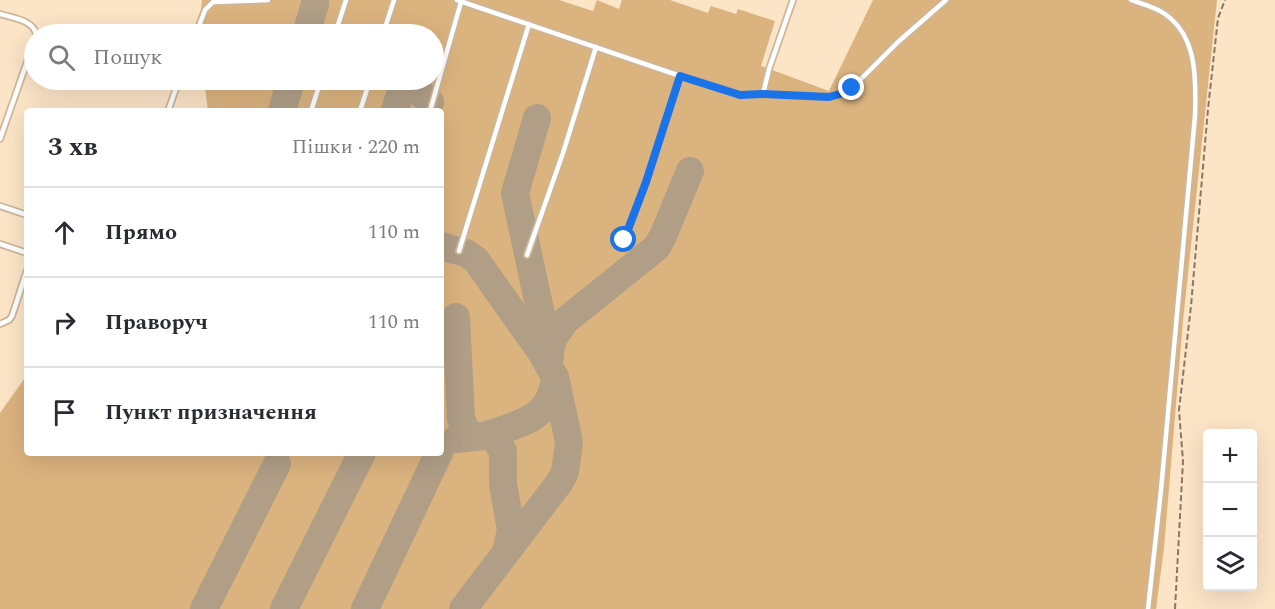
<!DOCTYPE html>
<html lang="uk">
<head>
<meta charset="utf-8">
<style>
	:root { --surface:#fff; --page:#f2f2f3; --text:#2b2b33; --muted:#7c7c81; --line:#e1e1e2 }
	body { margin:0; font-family:Spectral,serif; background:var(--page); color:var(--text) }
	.controls { position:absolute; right:18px; bottom:18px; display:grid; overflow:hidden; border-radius:6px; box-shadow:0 6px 24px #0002 }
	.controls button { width:54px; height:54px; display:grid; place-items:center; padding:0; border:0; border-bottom:2px solid var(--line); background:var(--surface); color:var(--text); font:30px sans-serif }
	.stop { position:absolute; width:18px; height:18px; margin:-14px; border:4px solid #1a73e8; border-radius:50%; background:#fff }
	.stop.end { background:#1a73e8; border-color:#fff; box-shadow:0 2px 6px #0008 }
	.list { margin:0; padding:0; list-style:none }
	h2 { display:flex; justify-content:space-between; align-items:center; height:78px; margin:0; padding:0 24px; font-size:26px }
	h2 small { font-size:20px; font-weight:400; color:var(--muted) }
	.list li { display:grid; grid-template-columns:39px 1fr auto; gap:18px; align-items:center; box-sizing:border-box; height:90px; padding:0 24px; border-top:2px solid var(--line) }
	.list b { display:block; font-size:22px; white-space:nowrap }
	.list em { font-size:20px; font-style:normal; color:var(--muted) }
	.icon { flex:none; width:33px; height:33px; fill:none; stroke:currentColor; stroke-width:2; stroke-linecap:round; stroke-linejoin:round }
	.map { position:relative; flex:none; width:1275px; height:609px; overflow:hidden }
	.search { position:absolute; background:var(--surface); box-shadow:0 6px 24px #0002; left:24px; top:24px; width:420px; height:66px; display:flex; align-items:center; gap:15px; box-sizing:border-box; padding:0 21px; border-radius:33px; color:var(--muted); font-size:22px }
	.panel { position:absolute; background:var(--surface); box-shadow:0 6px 24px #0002; left:24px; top:108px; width:420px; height:348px; border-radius:6px }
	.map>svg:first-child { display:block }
	.green { fill:#dbb37f }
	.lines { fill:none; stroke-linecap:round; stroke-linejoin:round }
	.taxiway { stroke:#b09e87; stroke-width:28 }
	.lane-casing { stroke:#cdb69a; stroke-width:8 }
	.path { stroke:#887865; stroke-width:2; stroke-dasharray:6 3; stroke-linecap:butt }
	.lane { stroke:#fff; stroke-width:4.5 }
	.route { stroke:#1a73e8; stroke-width:8 }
</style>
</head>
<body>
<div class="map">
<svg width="1275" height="609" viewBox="0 0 1275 609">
	<rect width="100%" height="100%" fill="#fce4c7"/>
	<!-- green -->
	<path class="green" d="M202,0H559L593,11L597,0L619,9L622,0H670L708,13L711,6L736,14L738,9L775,21L761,66L829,91L873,0H1217L1183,321L1164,548L1156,609H0V413L27,375V453H441V111H208L204,80H434V34H199Z"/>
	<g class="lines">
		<!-- taxiway -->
		<g class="taxiway">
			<path d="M306,34L315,4"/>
			<path d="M411,80L419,92L430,102"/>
			<path d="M282,111L291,80"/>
			<path d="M395,111L404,80"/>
			<path d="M537,118L515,193L550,357"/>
			<path d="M441,246L466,253L476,260L541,352L555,377L569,442L565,472L559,483L463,609"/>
			<path d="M456,317L461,419L467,432L473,436"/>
			<path d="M549,353L554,337L565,321L657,247L663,236L690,171"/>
			<path d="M490,434C522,423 551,418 555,378"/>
			<path d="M456,439L492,435L503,451V484L511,530L506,552"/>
			<path d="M204,609L277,464"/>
			<path d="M284,609L362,453"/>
			<path d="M365,609L439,453"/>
		</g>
		<defs>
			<g id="lane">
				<path d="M457,0L736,95L763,94L823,97L840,94L857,83L898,42L946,0"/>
				<path d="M1131,0C1142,4 1155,7 1165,14C1198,37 1196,81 1195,116L1161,490L1148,609"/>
				<path d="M0,14C13,18 33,20 36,34"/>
				<path d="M196,34L205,10L213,2L268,0"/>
				<path d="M335,34L346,0"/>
				<path d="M383,34L394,0"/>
				<path d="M763,94L769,69L793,0"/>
				<path d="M168,111L179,80"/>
				<path d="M311,111L321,80"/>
				<path d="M360,111L370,80"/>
				<path d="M430,111L461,2"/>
				<path d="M0,139L34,42"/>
				<path d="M0,206L27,215"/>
				<path d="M624,240L646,182L680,76"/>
				<path d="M0,244L27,253"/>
				<path d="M459,251L529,24"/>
				<path d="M527,255L563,153L596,47"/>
				<path d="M0,324L9,320L12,316L27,270"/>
			</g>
		</defs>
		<!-- lane casing -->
		<use href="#lane" class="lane-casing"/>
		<!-- path -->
		<path class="path" d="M1175,609L1183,461L1179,410L1191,306L1208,109L1218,18L1225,0"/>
		<!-- lane -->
		<use href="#lane" class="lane"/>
	</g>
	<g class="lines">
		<!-- route -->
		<path class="route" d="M624,240L646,182L680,76L740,95L763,94L829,97L840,94L852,88"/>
	</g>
</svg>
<div class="controls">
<button>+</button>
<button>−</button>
<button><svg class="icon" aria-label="layers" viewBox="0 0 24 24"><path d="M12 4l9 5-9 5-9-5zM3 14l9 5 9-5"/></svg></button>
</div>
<div class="stop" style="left:624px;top:240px"></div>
<div class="stop end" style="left:852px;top:88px"></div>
<div class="search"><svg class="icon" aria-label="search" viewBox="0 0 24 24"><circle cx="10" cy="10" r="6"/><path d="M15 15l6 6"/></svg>Пошук</div>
<section class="panel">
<h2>3 хв<small>Пішки · 220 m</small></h2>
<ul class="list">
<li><svg class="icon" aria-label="ahead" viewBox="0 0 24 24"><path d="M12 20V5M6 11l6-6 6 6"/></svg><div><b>Прямо</b></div><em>110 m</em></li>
<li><svg class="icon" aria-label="right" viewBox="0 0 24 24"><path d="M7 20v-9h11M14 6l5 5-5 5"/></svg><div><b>Праворуч</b></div><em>110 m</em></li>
<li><svg class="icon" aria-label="arrive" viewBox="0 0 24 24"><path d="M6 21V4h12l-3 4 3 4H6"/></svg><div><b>Пункт призначення</b></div></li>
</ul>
</section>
</div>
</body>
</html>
